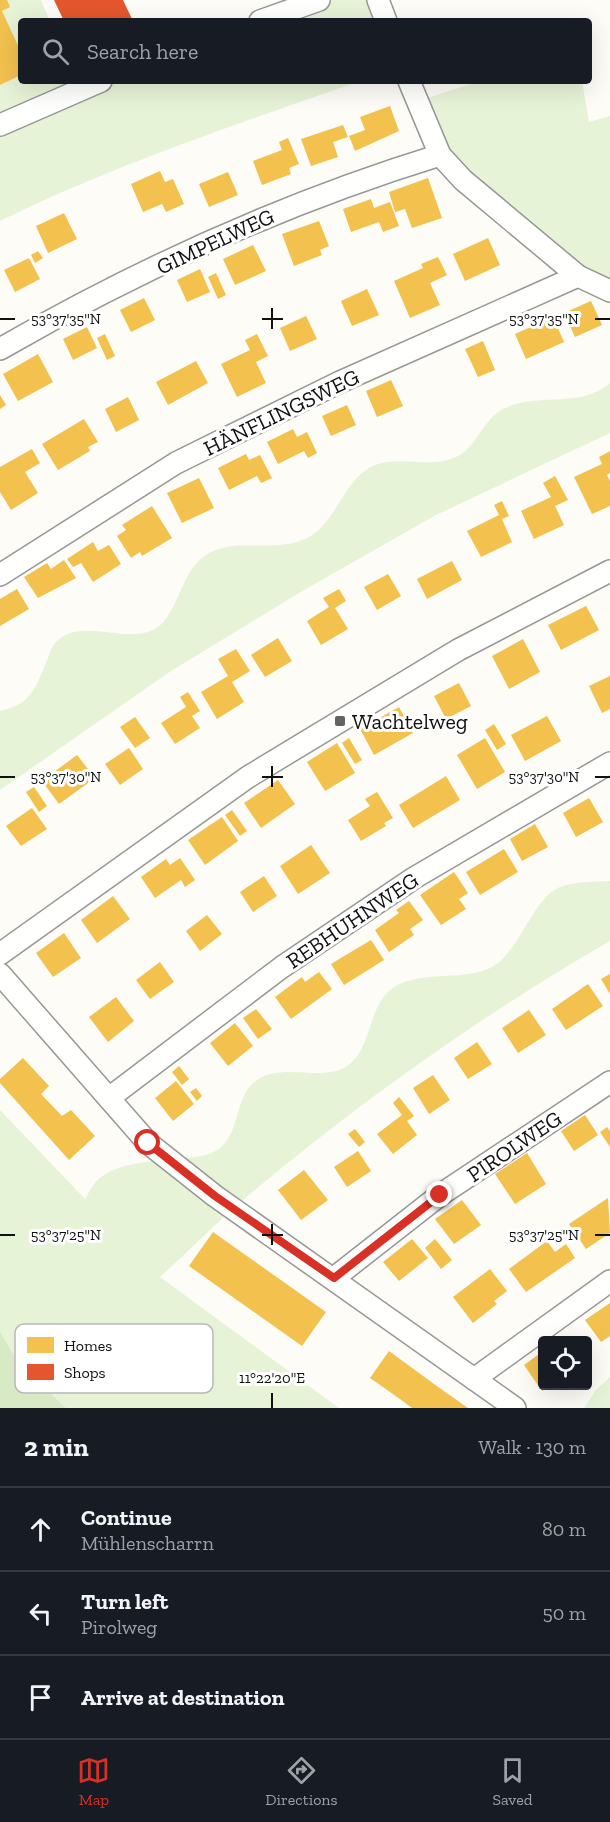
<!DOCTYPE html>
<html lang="en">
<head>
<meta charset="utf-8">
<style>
	:root { --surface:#171b24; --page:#242831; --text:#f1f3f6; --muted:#9ea1a6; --line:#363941; --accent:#d93025 }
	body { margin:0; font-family:"Zilla Slab",serif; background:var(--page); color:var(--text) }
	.controls { position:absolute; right:18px; bottom:18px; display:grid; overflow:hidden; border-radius:6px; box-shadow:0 6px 24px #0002 }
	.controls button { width:54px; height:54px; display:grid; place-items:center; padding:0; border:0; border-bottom:2px solid var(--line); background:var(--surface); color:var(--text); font:30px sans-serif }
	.stop { position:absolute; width:18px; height:18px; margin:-14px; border:4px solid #d93025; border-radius:50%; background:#fff }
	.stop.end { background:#d93025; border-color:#fff; box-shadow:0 2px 6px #0008 }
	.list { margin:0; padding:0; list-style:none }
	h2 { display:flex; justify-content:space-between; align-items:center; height:78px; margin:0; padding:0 24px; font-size:26px }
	h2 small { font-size:20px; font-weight:400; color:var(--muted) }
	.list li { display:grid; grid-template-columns:39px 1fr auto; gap:18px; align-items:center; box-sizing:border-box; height:84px; padding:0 24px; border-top:2px solid var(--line) }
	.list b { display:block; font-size:22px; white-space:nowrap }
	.list p { margin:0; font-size:20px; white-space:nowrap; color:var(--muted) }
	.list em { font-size:20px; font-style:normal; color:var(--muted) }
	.icon { flex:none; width:33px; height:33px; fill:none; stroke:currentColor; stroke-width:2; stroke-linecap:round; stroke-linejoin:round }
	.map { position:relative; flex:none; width:610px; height:1408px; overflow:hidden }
	.search { position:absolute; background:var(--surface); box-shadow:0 6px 24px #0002; left:18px; right:18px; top:18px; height:66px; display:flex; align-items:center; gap:15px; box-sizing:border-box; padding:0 21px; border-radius:6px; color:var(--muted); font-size:22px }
	.sheet { height:330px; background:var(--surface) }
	nav { display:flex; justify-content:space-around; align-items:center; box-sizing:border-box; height:84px; border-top:2px solid var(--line); background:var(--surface); font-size:16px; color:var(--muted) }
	nav a { display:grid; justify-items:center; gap:3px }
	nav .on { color:var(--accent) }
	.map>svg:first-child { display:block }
	.green { fill:#e7f3d7 }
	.forest { fill:#d8eac5 }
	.homes { fill:#f2c14e }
	.shops { fill:#e4572e }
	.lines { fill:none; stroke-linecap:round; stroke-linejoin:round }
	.minor-casing { stroke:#979795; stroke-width:24 }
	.minor { stroke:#fffffe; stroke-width:21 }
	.route { stroke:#d93025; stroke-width:8 }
	.ticks { fill:none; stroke:#111; stroke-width:2 }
	.poi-dot { fill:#646362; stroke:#fff; stroke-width:2 }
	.labels { text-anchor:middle; stroke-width:6; stroke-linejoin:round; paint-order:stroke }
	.street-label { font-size:22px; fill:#111; stroke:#fff }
	.poi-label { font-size:22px; fill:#111; stroke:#fff; text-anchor:start }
	.key { fill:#fff; stroke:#b8b8b8; stroke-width:1.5 }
	.key-label { font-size:16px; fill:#111 }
	.ticks-label { font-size:15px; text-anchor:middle; fill:#111; stroke:#fff; stroke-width:6; stroke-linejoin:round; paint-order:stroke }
</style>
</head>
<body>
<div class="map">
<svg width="610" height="1408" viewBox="0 0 610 1408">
	<rect width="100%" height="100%" fill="#fdfcf7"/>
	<!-- green -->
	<g class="green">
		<path d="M0,0H41L50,21H21V81H360C239,124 115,164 0,221Z"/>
		<path d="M319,0H378L386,21H260Z"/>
		<path d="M481,81H582L589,122L610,116V291L463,180L417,101Z"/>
		<path d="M610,383V433L436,515L304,590L171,671L0,790V711C33,704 36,686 48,658C50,652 52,646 56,642C81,617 124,644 153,630C177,619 180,574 203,557C230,536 270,552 300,541C337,529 341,479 375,465C401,455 430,469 456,457C476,449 482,420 503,409C538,391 579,410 610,383Z"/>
		<path d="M610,881V941C484,1014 362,1100 250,1194C219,1220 190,1250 160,1277L339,1408H66L18,1362L0,1332V1110L85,1199C90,1191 93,1183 101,1177C123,1161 159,1161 185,1158C197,1157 209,1156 219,1149C244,1130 231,1088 267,1075C292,1066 324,1081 347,1066C370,1051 368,1014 386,994C413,965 468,986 498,963C506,957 515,943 521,934C551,885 551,883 610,881Z"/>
		<path d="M610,1377V1408H584L596,1390Z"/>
	</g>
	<!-- forest -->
	<path class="forest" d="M0,1332L18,1362L66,1408H0Z"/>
	<!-- homes -->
	<g class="homes">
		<path d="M0,0H7L10,7L2,11L21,52V75L0,85Z"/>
		<path d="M390,106L399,131L355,151L349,136L365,130L360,117Z"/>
		<path d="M343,125L348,137L333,142L338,157L311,166L301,139Z"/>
		<path d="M288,138L299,164L289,168L291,174L262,185L253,161L282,150L279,142Z"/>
		<path d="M160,171L165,182L173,179L184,204L166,212L162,204L143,212L131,184Z"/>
		<path d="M228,172L238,195L209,207L199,184Z"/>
		<path d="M428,178L442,218L412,228L405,209L395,212L389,192Z"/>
		<path d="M371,199L374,208L390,202L399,226L383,232L379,222L351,232L343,209Z"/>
		<path d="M64,213L77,239L48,253L36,226Z"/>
		<path d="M319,221L329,246L320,250L322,255L294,266L282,234Z"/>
		<path d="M488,238L500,265L465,281L453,254Z"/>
		<path d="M253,245L266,271L235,285L223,259Z"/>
		<path d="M38,251L43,258L35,263L31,255Z"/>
		<path d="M438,257L447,275L430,283L440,305L410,318L394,281L423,268L421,264Z"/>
		<path d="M29,258L40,279L15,292L4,270Z"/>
		<path d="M200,269L210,292L187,302L177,280Z"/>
		<path d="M216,273L226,295L218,299L208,277Z"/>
		<path d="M367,289L379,315L352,326L341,301Z"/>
		<path d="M144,298L155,320L131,332L120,310Z"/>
		<path d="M591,301L602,325L575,337L564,313Z"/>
		<path d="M306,316L317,339L290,351L280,328Z"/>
		<path d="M553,317L564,342L526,359L515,334Z"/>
		<path d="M87,327L97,348L73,360L63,339Z"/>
		<path d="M105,334L115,356L107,360L97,338Z"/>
		<path d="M257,334L268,356L256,362L266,383L237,397L221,364L250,350L245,340Z"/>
		<path d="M483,341L495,370L478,377L465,349Z"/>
		<path d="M38,354L53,382L18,401L3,374Z"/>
		<path d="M196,361L208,383L168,405L156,382Z"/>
		<path d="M391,380L403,406L377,417L366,391Z"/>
		<path d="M0,395L6,405L0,409Z"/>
		<path d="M128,397L139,420L116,432L105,409Z"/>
		<path d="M347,405L356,425L331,436L322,416Z"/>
		<path d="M84,419L98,442L88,447L90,451L58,470L42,444Z"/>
		<path d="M293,429L297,437L307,432L317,453L308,458L304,451L278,464L267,442Z"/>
		<path d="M32,449L40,463L25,472L38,493L11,510L0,492V467Z"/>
		<path d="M610,451V473L607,475L610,481V506L592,514L574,477L602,464L599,457Z"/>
		<path d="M246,454L249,460L260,455L272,478L261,483L257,476L229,490L218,468Z"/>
		<path d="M555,476L568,500L555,506L564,525L534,539L521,511L551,497L543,483Z"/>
		<path d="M199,478L214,508L182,523L167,493Z"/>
		<path d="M502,501L509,516L502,519L512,542L481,557L467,531L499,515L494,505Z"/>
		<path d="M152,506L172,538L142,556L140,552L131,558L117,536L126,530L122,525Z"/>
		<path d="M93,542L98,551L109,545L121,564L93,582L81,563L73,567L67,559Z"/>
		<path d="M64,560L76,578L38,598L24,577L47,563L51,569Z"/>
		<path d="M452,561L462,580L427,599L417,579Z"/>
		<path d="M388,574L401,596L377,610L364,587Z"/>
		<path d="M17,589L29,609L0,626V599Z"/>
		<path d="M339,589L346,601L335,608L348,629L321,645L307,621L329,607L323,598Z"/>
		<path d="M586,606L599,630L561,650L548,625Z"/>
		<path d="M278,638L292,661L265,677L251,655Z"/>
		<path d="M523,639L540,672L509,689L492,656Z"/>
		<path d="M236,649L250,671L232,682L244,702L217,719L201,692L228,676L218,659Z"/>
		<path d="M610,676V709L602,713L589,686Z"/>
		<path d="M459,683L471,706L446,719L434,696Z"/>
		<path d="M188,692L200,711L192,716L200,728L175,744L161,723L186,707L180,697Z"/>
		<path d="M399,707L413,733L374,755L360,729Z"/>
		<path d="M547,716L561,741L525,761L511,735Z"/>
		<path d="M135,717L150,738L135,748L120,727Z"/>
		<path d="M494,724L506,744L497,750L485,730Z"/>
		<path d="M349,738L362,760L355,764L342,743Z"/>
		<path d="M485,738L505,772L477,789L457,755Z"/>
		<path d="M337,743L355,773L325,791L307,762Z"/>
		<path d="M129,748L143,769L120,785L105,764Z"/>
		<path d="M77,755L95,778L59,804L42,781Z"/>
		<path d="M446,776L460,800L413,828L399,805Z"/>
		<path d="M278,780L295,804L261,828L244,803Z"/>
		<path d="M34,787L47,806L39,812L26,792Z"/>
		<path d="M377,792L393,818L384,823L386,826L361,841L348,820L370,806L365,799Z"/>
		<path d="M589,798L603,822L576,837L563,813Z"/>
		<path d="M32,808L47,829L21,846L6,826Z"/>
		<path d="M232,810L247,831L240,836L225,815Z"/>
		<path d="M222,817L238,841L205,865L188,840Z"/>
		<path d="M535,824L548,847L522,861L510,839Z"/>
		<path d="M311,845L330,873L298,894L280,866Z"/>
		<path d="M504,849L518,872L480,895L466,872Z"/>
		<path d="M180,858L195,880L185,887L181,880L155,898L141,877L166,859L170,865Z"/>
		<path d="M454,872L468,893L459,899L466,909L441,925L420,895Z"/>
		<path d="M264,876L277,896L253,912L240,892Z"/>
		<path d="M113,896L130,919L97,943L81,920Z"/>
		<path d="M409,901L423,920L410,929L414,935L389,952L375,930L399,913L396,910Z"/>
		<path d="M207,915L222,934L200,951L186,931Z"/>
		<path d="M64,933L81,958L53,977L36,953Z"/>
		<path d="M371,940L384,960L344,985L331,964Z"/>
		<path d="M160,962L174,982L150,999L136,980Z"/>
		<path d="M319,972L332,989L291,1019L275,997L302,977L305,982Z"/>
		<path d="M610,974V994L601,979Z"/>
		<path d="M588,984L603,1006L566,1030L552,1009Z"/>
		<path d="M116,997L134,1021L108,1042L89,1017Z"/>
		<path d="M256,1009L272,1029L258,1039L243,1018Z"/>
		<path d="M529,1010L546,1035L518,1053L502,1028Z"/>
		<path d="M235,1023L253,1046L228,1066L210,1043Z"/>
		<path d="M477,1042L492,1064L468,1079L454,1058Z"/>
		<path d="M23,1058L49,1086L41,1094L62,1116L71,1110L95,1136L69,1160L0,1083V1079Z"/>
		<path d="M179,1066L189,1079L182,1085L172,1072Z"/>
		<path d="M433,1075L450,1100L429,1114L413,1088Z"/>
		<path d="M176,1081L194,1104L173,1121L155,1098Z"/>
		<path d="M196,1088L202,1096L197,1101L190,1092Z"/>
		<path d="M399,1097L414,1116L407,1121L417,1135L393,1154L377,1134L402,1115L393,1103Z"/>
		<path d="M585,1115L598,1135L574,1151L561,1131Z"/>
		<path d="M607,1127L610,1131V1147L600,1132Z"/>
		<path d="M355,1129L365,1142L359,1147L348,1134Z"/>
		<path d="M358,1151L371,1171L347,1187L334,1167Z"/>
		<path d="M527,1153L546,1184L515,1204L495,1174Z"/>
		<path d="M304,1170L328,1200L301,1220L278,1190Z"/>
		<path d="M608,1198L610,1233L586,1249L569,1224Z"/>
		<path d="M462,1200L481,1225L454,1244L435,1219Z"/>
		<path d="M213,1232L326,1312L302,1346L189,1266Z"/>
		<path d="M412,1239L428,1258L399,1281L383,1262Z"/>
		<path d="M435,1239L452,1260L441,1269L425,1248Z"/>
		<path d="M547,1241L555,1252L566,1244L575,1258L526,1292L509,1269Z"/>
		<path d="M490,1269L507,1291L494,1301L497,1304L473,1323L453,1297Z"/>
		<path d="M610,1303V1336L601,1342L585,1320Z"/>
		<path d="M389,1351L434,1384L468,1408H412L400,1399L370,1378Z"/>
		<path d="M542,1352V1386H549L542,1391L524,1365Z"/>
	</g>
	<!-- shops -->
	<path class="shops" d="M54,0H123L133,21H64Z"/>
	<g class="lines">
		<defs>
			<g id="minor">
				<path d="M378,0L386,21"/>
				<path d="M260,21L319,0"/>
				<path d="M409,81L440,155L463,180L578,276L610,291"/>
				<path d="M0,125L101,81"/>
				<path d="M0,349C139,269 287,202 440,155"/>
				<path d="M0,575L176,463L340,382L578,276"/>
				<path d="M0,954L248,777L458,650L610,571"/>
				<path d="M0,974L148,1143L215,1196L515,1408"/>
				<path d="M109,1098L282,967L414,878L610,763"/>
				<path d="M334,1278L440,1195L610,1082"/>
				<path d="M474,1379L610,1281"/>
			</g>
		</defs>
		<!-- minor casing -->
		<use href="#minor" class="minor-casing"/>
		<!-- minor -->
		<use href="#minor" class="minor"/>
	</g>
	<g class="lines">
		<!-- route -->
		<path class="route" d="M148,1143L215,1196L334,1278L440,1195"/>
	</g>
	<!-- ticks -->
	<path class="ticks" d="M272,308V329M0,319H15M262,319H283M595,319H610M272,766V787M0,777H15M262,777H283M595,777H610M272,1224V1245M0,1235H15M262,1235H283M595,1235H610M272,1393V1408"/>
	<!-- markers -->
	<rect class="poi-dot" x="334" y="715" width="12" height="12" rx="3"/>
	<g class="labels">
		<!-- street labels -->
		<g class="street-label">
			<text transform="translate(215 241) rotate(-25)" y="8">GIMPELWEG</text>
			<text transform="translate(281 412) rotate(-26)" y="8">HÄNFLINGSWEG</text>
			<text transform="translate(352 920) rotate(-34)" y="8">REBHUHNWEG</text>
			<text transform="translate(514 1146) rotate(-34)" y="8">PIROLWEG</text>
		</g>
		<!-- poi labels -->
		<g class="poi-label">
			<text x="352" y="729">Wachtelweg</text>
		</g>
	</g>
	<!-- legend -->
	<rect x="15" y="1324" width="198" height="69" rx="9" class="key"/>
	<rect x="27" y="1337" width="27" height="16" fill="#f2c14e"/>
	<rect x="27" y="1364" width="27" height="16" fill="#e4572e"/>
	<g class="key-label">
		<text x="64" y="1351">Homes</text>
		<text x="64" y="1378">Shops</text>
	</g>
	<g class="ticks-label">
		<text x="66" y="324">53°37'35"N</text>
		<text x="544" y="324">53°37'35"N</text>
		<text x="66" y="782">53°37'30"N</text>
		<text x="544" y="782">53°37'30"N</text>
		<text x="66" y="1240">53°37'25"N</text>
		<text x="544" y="1240">53°37'25"N</text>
		<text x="272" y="1383">11°22'20"E</text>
	</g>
</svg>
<div class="controls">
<button><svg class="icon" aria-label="locate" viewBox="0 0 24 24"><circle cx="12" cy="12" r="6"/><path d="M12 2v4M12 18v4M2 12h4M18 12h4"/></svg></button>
</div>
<div class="stop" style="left:148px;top:1143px"></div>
<div class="stop end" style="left:440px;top:1195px"></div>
<div class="search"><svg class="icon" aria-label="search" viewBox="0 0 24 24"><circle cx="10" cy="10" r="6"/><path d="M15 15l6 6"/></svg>Search here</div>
</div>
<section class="sheet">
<h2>2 min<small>Walk · 130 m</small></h2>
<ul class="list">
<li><svg class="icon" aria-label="ahead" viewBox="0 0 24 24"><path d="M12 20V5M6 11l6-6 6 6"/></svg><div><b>Continue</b><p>Mühlenscharrn</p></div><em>80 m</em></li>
<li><svg class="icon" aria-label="left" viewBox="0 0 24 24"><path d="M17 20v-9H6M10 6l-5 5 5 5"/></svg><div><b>Turn left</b><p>Pirolweg</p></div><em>50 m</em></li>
<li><svg class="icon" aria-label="arrive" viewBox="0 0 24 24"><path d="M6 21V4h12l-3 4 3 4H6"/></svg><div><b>Arrive at destination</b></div></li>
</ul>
</section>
<nav>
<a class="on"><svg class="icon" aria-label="map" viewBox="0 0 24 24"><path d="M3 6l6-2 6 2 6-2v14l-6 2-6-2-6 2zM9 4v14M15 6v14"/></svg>Map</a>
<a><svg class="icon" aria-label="directions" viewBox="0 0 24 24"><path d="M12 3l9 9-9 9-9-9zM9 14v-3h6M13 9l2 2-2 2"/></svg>Directions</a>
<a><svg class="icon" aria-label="saved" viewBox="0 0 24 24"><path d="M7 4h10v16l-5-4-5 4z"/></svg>Saved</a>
</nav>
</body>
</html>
